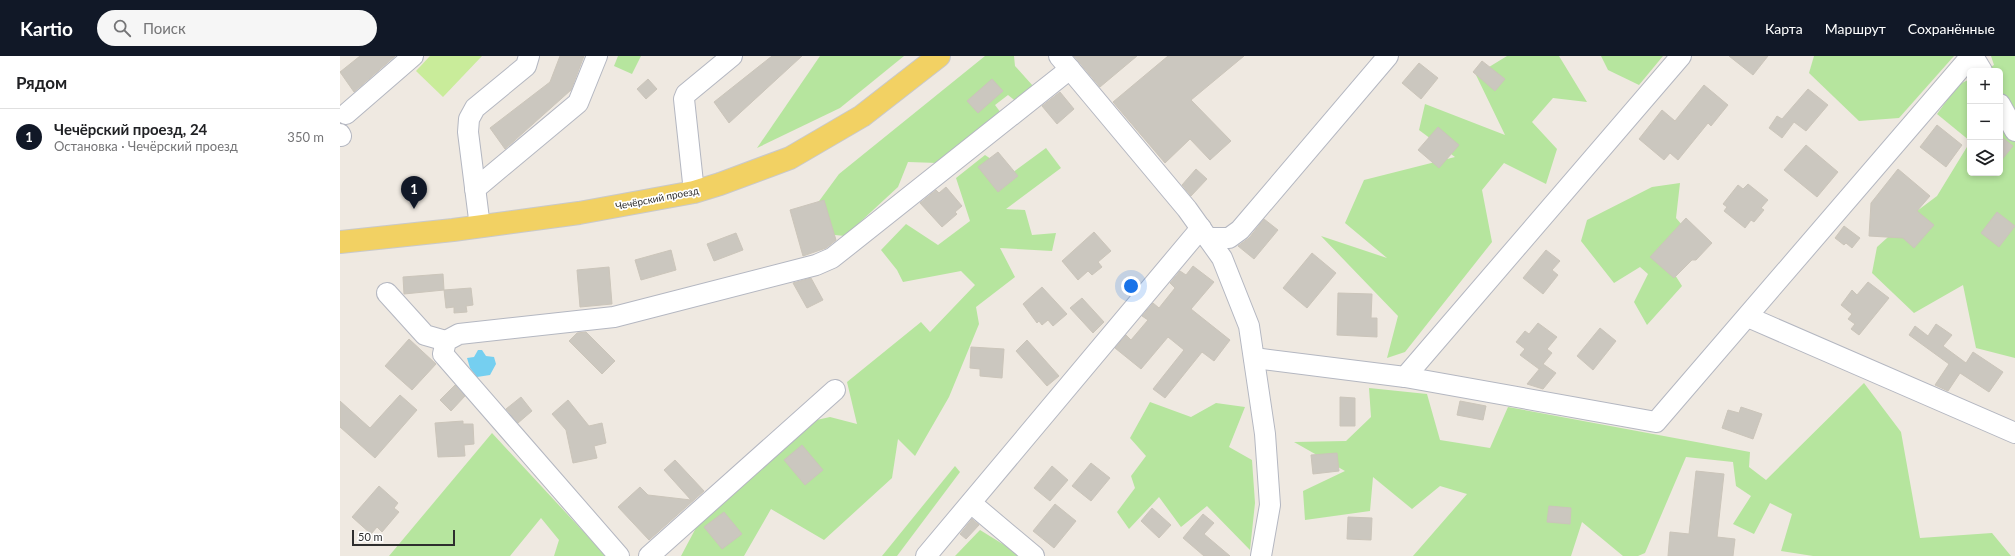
<!DOCTYPE html>
<html lang="ru">
<head>
<meta charset="utf-8">
<style>
	:root { --surface:#fff; --page:#f6f6f6; --text:#202124; --muted:#757577; --line:#e0e0e0; --accent:#111827 }
	body { margin:0; font-family:Lato,sans-serif; background:var(--page); color:var(--text) }
	.controls { position:absolute; right:12px; top:12px; display:grid; overflow:hidden; border-radius:6px; box-shadow:0 2px 6px #0003 }
	.controls button { width:36px; height:36px; display:grid; place-items:center; padding:0; border:0; border-bottom:1px solid var(--line); background:var(--surface); color:var(--text); font:20px sans-serif }
	.scale { position:absolute; left:12px; bottom:10px; width:103px; box-sizing:border-box; padding-left:4px; border:2px solid #2e2e2e; border-top:0; font-size:11px; line-height:14px; white-space:nowrap; color:#2e2e2e; -webkit-text-stroke:3px #fff; paint-order:stroke }
	.you { position:absolute; left:791px; top:230px; width:14px; height:14px; margin:-10px; border:3px solid #fff; border-radius:50%; background:#1a73e8; box-shadow:0 0 0 6px #1a73e833 }
	.badge { display:grid; place-items:center; width:26px; height:26px; border-radius:50%; background:var(--accent); color:#fff; font-size:13px; font-weight:700 }
	.pin { position:absolute; translate:-50% -33px; filter:drop-shadow(0 1px 2px #0008) }
	.pin::after { content:''; position:absolute; top:21px; width:14px; height:12px; background:inherit; clip-path:polygon(0 0,100% 0,50% 100%) }
	.list { margin:0; padding:0; list-style:none }
	h2 { display:flex; justify-content:space-between; align-items:center; height:52px; margin:0; padding:0 16px; font-size:17px }
	h2 small { font-size:13px; font-weight:400; color:var(--muted) }
	.list li { display:grid; grid-template-columns:26px 1fr auto; gap:12px; align-items:center; box-sizing:border-box; height:56px; padding:0 16px; border-top:1px solid var(--line) }
	.list b { display:block; font-size:15px; white-space:nowrap }
	.list p { margin:0; font-size:13px; white-space:nowrap; color:var(--muted) }
	.list em { font-size:13px; font-style:normal; color:var(--muted) }
	.icon { flex:none; width:22px; height:22px; fill:none; stroke:currentColor; stroke-width:2; stroke-linecap:round; stroke-linejoin:round }
	.map { position:relative; flex:none; width:1675px; height:500px; overflow:hidden }
	header { display:flex; align-items:center; gap:24px; box-sizing:border-box; height:56px; padding:0 20px; background:var(--accent); color:#fff }
	header strong { font-size:19px }
	nav { display:flex; gap:22px; margin-inline-start:auto; font-size:14px }
	.search { width:280px; height:36px; background:var(--page); display:flex; align-items:center; gap:10px; box-sizing:border-box; padding:0 14px; border-radius:22px; color:var(--muted); font-size:15px }
	main { display:flex }
	aside { flex:1; background:var(--surface) }
	.map>svg:first-child { display:block }
	.green { fill:#b6e59e }
	.pitch { fill:#c9ec9a }
	.water { fill:#75cff0 }
	.building { fill:#cbc7bf; stroke:#cbc5ba }
	.lines { fill:none; stroke-linecap:round; stroke-linejoin:round }
	.minor-casing { stroke:#b4b7c1; stroke-width:22 }
	.major-casing { stroke:#c9c9c9; stroke-width:24 }
	.minor { stroke:#fff; stroke-width:20 }
	.major { stroke:#f2d163; stroke-width:22 }
	.labels { text-anchor:middle; stroke-width:3.5; stroke-linejoin:round; paint-order:stroke }
	.street-label { font-size:10px; fill:#2e2e2e; stroke:#fff }
</style>
</head>
<body>
<header>
<strong>Kartio</strong>
<div class="search"><svg class="icon" aria-label="search" viewBox="0 0 24 24"><circle cx="10" cy="10" r="6"/><path d="M15 15l6 6"/></svg>Поиск</div>
<nav><a>Карта</a><a>Маршрут</a><a>Сохранённые</a></nav>
</header>
<main>
<aside>
<h2>Рядом<small></small></h2>
<ul class="list">
<li><span class="badge">1</span><div><b>Чечёрский проезд, 24</b><p>Остановка · Чечёрский проезд</p></div><em>350 m</em></li>
</ul>
</aside>
<div class="map">
<svg width="1675" height="500" viewBox="0 0 1675 500">
	<rect width="100%" height="100%" fill="#efe9e1"/>
	<!-- green -->
	<g class="green">
		<path d="M278,0H301L292,18L274,10Z"/>
		<path d="M480,0H564L500,52L417,92Z"/>
		<path d="M645,0H674L675,10L693,30L678,47L668,39L655,49L661,57L598,107L568,106L558,131L505,180L485,178L474,152L499,118Z"/>
		<path d="M1167,0H1219L1247,46L1213,42L1192,66L1217,93L1206,128L1164,107L1142,134L1152,186L1065,296L1047,302L1058,260L981,180L1047,202L1005,167L1024,124L1115,101L1079,74L1085,48L1165,79L1136,19Z"/>
		<path d="M1261,0H1323L1299,29L1268,14Z"/>
		<path d="M1474,0H1614L1559,62L1519,65L1469,17Z"/>
		<path d="M1651,0H1675V302L1636,292L1623,229L1574,257L1532,217L1537,191L1577,155L1597,140L1630,86V117H1660V15H1644L1654,9Z"/>
		<path d="M1630,23V85L1597,58L1618,29Z"/>
		<path d="M706,92L721,112L666,153L685,154L692,179L716,177L712,195L660,192L675,221L636,251L639,268L609,341L575,400L558,383L552,422L484,484L431,453L404,500H341L366,453L463,367L490,361L517,368L507,326L581,266L590,276L635,229L621,215L563,226L557,214L541,194L566,168L598,189L630,165L616,122L645,99L672,117Z"/>
		<path d="M1340,127L1336,162L1348,176L1325,203L1342,230L1307,269L1294,246L1308,218L1300,211L1274,227L1241,185L1247,164L1312,131Z"/>
		<path d="M1524,327L1561,376L1580,482L1652,477L1671,500H1473L1441,495L1452,458L1430,447L1414,478L1393,468L1411,440L1396,430L1393,406L1346,401L1305,497L1298,500H1283L1242,466L1231,500H1073L1127,438L1100,430L1072,453L1033,421L1030,455L965,464L963,435L1005,415L954,386L1006,385L1031,361L1029,332L1087,338L1100,384L1150,392L1168,351L1410,396L1409,411L1426,424Z"/>
		<path d="M810,346L851,361L876,347L905,351L889,391L912,404L915,447L910,494L867,450L841,471L819,441L789,473L777,456L795,432L791,420L806,400L790,382Z"/>
		<path d="M152,377L266,500H214L219,484L201,462L170,500H49Z"/>
		<path d="M615,410L620,416L557,500H542Z"/>
		<path d="M640,474L682,500H615Z"/>
	</g>
	<!-- pitch -->
	<path class="pitch" d="M90,0H142L103,41L76,15Z"/>
	<!-- water -->
	<path class="water" d="M138,294H142L146,300L154,301L156,308L150,319L137,321L130,312L127,302L134,301Z"/>
	<!-- building -->
	<g class="building">
		<path d="M20,0H55L14,36L0,16Z"/>
		<path d="M220,0H244L231,34L165,93L150,72L210,26Z"/>
		<path d="M432,0H462L389,67L374,46Z"/>
		<path d="M734,0H797L760,31Z"/>
		<path d="M828,0H904L851,44L891,85L870,104L850,83L825,107L773,46Z"/>
		<path d="M1389,0H1428L1413,19Z"/>
		<path d="M1142,5L1165,23L1155,35L1133,16Z"/>
		<path d="M1079,7L1098,22L1081,43L1062,27Z"/>
		<path d="M308,23L317,33L306,43L297,33Z"/>
		<path d="M652,23L663,35L638,57L627,45Z"/>
		<path d="M1364,29L1388,49L1371,70L1368,67L1338,104L1330,97L1324,104L1299,83L1322,54L1335,65Z"/>
		<path d="M1468,33L1488,49L1466,75L1454,66L1442,82L1429,72L1437,60L1442,63Z"/>
		<path d="M720,36L734,53L717,68L702,50Z"/>
		<path d="M1597,69L1622,89L1606,111L1580,91Z"/>
		<path d="M1098,71L1119,89L1099,112L1078,94Z"/>
		<path d="M1660,80L1673,90L1660,106Z"/>
		<path d="M1466,89L1498,116L1477,141L1444,114Z"/>
		<path d="M658,96L678,120L658,136L638,111Z"/>
		<path d="M856,113L867,123L851,140L842,129Z"/>
		<path d="M1558,113L1590,140L1577,155L1594,169L1574,192L1563,182L1529,180L1531,147Z"/>
		<path d="M1408,128L1428,144L1421,152L1424,154L1414,166L1411,164L1405,172L1384,155L1387,151L1383,148L1398,129L1403,133Z"/>
		<path d="M606,131L622,150L615,156L617,158L602,171L580,147L596,134L599,137Z"/>
		<path d="M484,144L496,184L486,192L463,200L450,154Z"/>
		<path d="M1657,156L1675,170L1659,191L1641,177Z"/>
		<path d="M1346,162L1372,187L1356,204H1352L1334,222L1310,201Z"/>
		<path d="M924,163L938,174L914,203L898,190L909,182Z"/>
		<path d="M1504,170L1520,182L1512,192L1506,187L1504,189L1495,182Z"/>
		<path d="M754,176L771,195L758,206L762,211L752,219L748,215L738,224L722,205Z"/>
		<path d="M396,177L403,194L374,205L367,188Z"/>
		<path d="M331,194L336,214L301,224L295,204Z"/>
		<path d="M1206,194L1220,205L1212,214L1218,219L1203,238L1183,222Z"/>
		<path d="M972,197L996,217L967,252L943,232Z"/>
		<path d="M853,210L874,226L851,253L890,284L874,305L862,296L825,342L813,333L844,294L828,281L801,313L775,292L786,279L791,284L808,264L802,260L813,247L819,252L835,232L830,227L840,215L846,219Z"/>
		<path d="M269,211L272,248L240,251L237,214Z"/>
		<path d="M103,218L104,234L64,238L63,221Z"/>
		<path d="M471,222L483,244L467,252L453,227Z"/>
		<path d="M1528,226L1549,242L1519,279L1511,273L1515,268L1508,263L1512,258L1501,249L1512,234L1517,239Z"/>
		<path d="M702,231L727,258L713,270L708,264L702,269L699,265L697,267L683,248Z"/>
		<path d="M131,232L133,249L126,250L127,256L114,257V251L106,252L104,234Z"/>
		<path d="M998,237L1032,238L1031,262H1037V281L997,279Z"/>
		<path d="M742,242L764,266L753,277L730,252Z"/>
		<path d="M1198,267L1217,281L1207,293L1212,297L1203,308L1216,317L1203,333L1187,328L1201,311L1199,313L1180,299L1185,293L1176,286L1185,275L1189,278Z"/>
		<path d="M1596,268L1612,279L1603,290L1626,307L1633,296L1663,316L1649,336L1620,317L1608,335L1595,329L1609,308L1569,279L1575,270L1588,280Z"/>
		<path d="M1260,272L1276,285L1253,314L1237,300Z"/>
		<path d="M246,276L275,305L262,318L229,285L237,277Z"/>
		<path d="M69,283L96,308L72,334L45,310Z"/>
		<path d="M687,284L719,320L707,330L676,295Z"/>
		<path d="M631,291L664,293L662,322L640,320V313L630,312Z"/>
		<path d="M115,329L125,340L111,355L100,344Z"/>
		<path d="M60,339L77,354L35,402L0,371V345L30,372Z"/>
		<path d="M181,341L192,355L178,367L166,353Z"/>
		<path d="M1000,341L1015,342V370H1000Z"/>
		<path d="M228,344L249,370L262,367L266,387L254,390L257,402L233,407L226,374L212,358Z"/>
		<path d="M1120,345L1146,350L1143,364L1117,359Z"/>
		<path d="M1401,351L1422,358L1413,383L1382,372L1388,354L1399,357Z"/>
		<path d="M123,365V368H133L134,388L124,389L125,400L98,401L95,367Z"/>
		<path d="M462,389L483,414L465,429L444,404Z"/>
		<path d="M997,397L999,415L973,418L971,399Z"/>
		<path d="M335,404L364,435L309,484L278,451L300,431L308,439L351,444L324,414Z"/>
		<path d="M751,407L770,422L751,445L732,430Z"/>
		<path d="M712,410L728,424L710,445L694,432Z"/>
		<path d="M1356,415L1384,418L1377,481L1395,483L1393,500H1328L1330,476L1349,478Z"/>
		<path d="M39,430L58,447L54,452L59,456L42,476L37,471L31,478L12,461Z"/>
		<path d="M715,448L736,465L714,492L693,475Z"/>
		<path d="M1209,450L1231,452L1230,468L1207,466Z"/>
		<path d="M812,452L831,469L819,482L801,465Z"/>
		<path d="M384,456L402,478L382,493L364,471Z"/>
		<path d="M863,458L874,467L864,478L890,500H864L843,482Z"/>
		<path d="M1008,461L1032,462L1031,484L1007,483Z"/>
		<path d="M632,463L639,469L626,483L620,478Z"/>
	</g>
	<g class="lines">
		<defs>
			<g id="minor">
				<path d="M719,0L847,153L882,202L909,270L925,378L930,449L921,500"/>
				<path d="M1633,0L1642,15"/>
				<path d="M1660,48L1675,75"/>
				<path d="M6,58L73,0"/>
				<path d="M0,78L1,80"/>
				<path d="M135,133L238,47L257,0"/>
				<path d="M354,136L344,43L346,38L392,0"/>
				<path d="M140,171L128,76L129,63L135,52L186,10L189,0"/>
				<path d="M868,182H889L900,174L1048,0"/>
				<path d="M47,237L85,279L106,285"/>
				<path d="M1408,261L1675,377"/>
				<path d="M914,302L1065,321L1341,0"/>
				<path d="M1065,321L1316,366L1631,0"/>
				<path d="M631,447L694,500"/>
				<path d="M279,500L103,298L106,285L119,278L274,261L476,209L492,202L730,13"/>
				<path d="M309,500L495,334"/>
				<path d="M586,500L861,172"/>
			</g>
			<path id="major" d="M0,186L113,174L239,157L354,136L380,128L450,102L522,60L599,0"/>
		</defs>
		<!-- minor casing -->
		<use href="#minor" class="minor-casing"/>
		<!-- major casing -->
		<use href="#major" class="major-casing"/>
		<!-- minor -->
		<use href="#minor" class="minor"/>
		<!-- major -->
		<use href="#major" class="major"/>
	</g>
	<g class="labels">
		<!-- street labels -->
		<g class="street-label">
			<text transform="translate(317 142) rotate(-11)" y="4">Чечёрский проезд</text>
		</g>
	</g>
</svg>
<div class="controls">
<button>+</button>
<button>−</button>
<button><svg class="icon" aria-label="layers" viewBox="0 0 24 24"><path d="M12 4l9 5-9 5-9-5zM3 14l9 5 9-5"/></svg></button>
</div>
<div class="scale">50 m</div>
<div class="you"></div>
<div class="pin badge" style="left:74px;top:153px">1</div>
</div>
</main>
</body>
</html>
